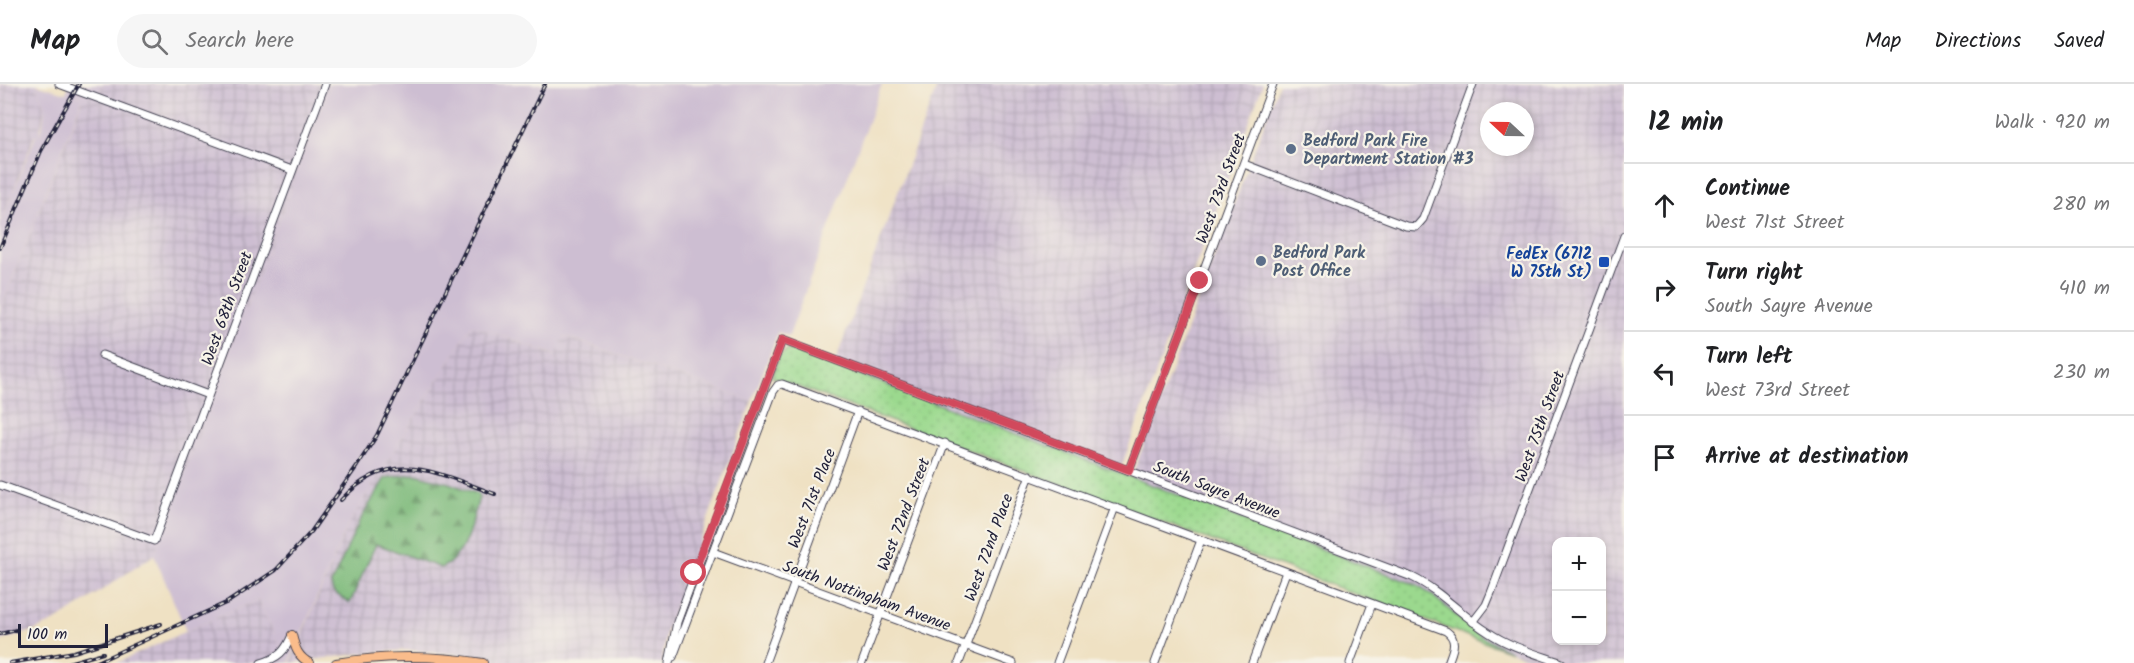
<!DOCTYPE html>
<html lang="en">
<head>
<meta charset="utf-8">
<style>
	:root { --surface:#fff; --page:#f6f6f6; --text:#202124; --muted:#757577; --line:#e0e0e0 }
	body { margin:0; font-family:Kalam,sans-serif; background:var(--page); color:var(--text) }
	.controls { position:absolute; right:18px; bottom:18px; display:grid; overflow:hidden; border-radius:12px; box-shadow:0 3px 9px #0003 }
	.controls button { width:54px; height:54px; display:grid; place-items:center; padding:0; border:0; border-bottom:2px solid var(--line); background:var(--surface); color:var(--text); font:30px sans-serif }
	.compass { position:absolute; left:1480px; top:18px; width:54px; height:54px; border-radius:50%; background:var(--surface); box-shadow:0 3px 9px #0003; rotate:292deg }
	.scale { position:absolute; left:18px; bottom:15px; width:90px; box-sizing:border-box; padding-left:6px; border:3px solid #22223b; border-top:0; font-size:16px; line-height:21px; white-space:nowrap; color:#22223b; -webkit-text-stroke:4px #f7f3e8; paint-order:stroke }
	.stop { position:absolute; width:18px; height:18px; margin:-14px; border:4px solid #d1495b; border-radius:50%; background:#fff }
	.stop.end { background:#d1495b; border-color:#fff; box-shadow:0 2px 6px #0008 }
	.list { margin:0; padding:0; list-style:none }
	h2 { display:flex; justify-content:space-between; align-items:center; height:78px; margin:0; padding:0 24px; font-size:26px }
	h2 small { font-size:20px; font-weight:400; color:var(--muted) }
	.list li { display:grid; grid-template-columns:39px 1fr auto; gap:18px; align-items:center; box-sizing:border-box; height:84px; padding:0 24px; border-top:2px solid var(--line) }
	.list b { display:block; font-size:22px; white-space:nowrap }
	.list p { margin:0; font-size:20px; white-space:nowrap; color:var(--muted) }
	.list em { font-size:20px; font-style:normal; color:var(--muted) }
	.icon { flex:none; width:33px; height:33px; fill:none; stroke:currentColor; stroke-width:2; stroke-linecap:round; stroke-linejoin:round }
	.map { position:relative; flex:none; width:1624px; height:579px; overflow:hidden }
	header { display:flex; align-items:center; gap:36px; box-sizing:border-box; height:84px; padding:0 30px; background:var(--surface); border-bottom:2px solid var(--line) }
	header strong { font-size:28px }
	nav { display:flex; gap:33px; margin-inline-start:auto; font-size:21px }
	.search { width:420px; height:54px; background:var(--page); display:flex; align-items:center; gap:15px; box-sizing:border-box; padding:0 21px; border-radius:33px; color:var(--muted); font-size:22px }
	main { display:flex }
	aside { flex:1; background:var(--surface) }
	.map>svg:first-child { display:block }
	.industrial { fill:url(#industrial-grid); fill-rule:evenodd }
	.railway { fill:#cdbed2 }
	.grass { fill:url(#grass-dots); stroke:#5e7e64; stroke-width:1.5 }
	.forest { fill:url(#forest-firs); stroke:#4f6e5a; stroke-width:1.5 }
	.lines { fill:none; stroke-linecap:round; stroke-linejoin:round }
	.minor-casing { stroke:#413f4f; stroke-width:9 }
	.major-casing { stroke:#413f4f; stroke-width:10 }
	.minor { stroke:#fff; stroke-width:7 }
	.major { stroke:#fabc8b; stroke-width:8 }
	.rail-casing { stroke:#22223b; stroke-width:4 }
	.rail { stroke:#f7f3e8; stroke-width:1.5; stroke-dasharray:4.5; stroke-linecap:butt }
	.route { stroke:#d1495b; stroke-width:8 }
	.service-dot { fill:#5c6f8a; stroke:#f7f3e8; stroke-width:2 }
	.transit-dot { fill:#1a4fb4; stroke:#f7f3e8; stroke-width:2 }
	.labels { text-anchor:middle; stroke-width:4.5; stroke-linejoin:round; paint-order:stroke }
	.service-label { font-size:16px; font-weight:bold; fill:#4e5e75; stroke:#f7f3e8; text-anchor:start }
	.street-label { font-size:16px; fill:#22223b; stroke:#f7f3e8 }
	.transit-label { font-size:16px; font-weight:bold; fill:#164399; stroke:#f7f3e8; text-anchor:end }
</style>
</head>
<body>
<header>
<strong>Map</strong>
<div class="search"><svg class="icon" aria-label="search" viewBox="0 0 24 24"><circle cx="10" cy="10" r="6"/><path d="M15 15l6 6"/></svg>Search here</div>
<nav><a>Map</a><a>Directions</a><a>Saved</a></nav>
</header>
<main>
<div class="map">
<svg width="1624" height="579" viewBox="0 0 1624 579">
	<defs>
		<pattern id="industrial-grid" width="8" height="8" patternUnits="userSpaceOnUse" patternTransform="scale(1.5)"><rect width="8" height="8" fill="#cdbed2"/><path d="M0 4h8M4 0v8" fill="none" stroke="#b0a3b5"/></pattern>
		<pattern id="grass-dots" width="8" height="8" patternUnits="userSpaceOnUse" patternTransform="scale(1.5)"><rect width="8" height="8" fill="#9bd98e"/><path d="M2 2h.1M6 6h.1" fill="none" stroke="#85ba7b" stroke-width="1.8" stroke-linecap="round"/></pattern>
		<pattern id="forest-firs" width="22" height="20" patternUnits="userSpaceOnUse" patternTransform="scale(1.5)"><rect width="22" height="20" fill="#7cb979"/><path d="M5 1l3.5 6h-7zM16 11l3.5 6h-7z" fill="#659664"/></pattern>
	</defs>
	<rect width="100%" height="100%" fill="#f7f3e8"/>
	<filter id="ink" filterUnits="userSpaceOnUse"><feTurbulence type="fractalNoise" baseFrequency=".0167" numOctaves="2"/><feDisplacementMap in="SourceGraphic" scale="12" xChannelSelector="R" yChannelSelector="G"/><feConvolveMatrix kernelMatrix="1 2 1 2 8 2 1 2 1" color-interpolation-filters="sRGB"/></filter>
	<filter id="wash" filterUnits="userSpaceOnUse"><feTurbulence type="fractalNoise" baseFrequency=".008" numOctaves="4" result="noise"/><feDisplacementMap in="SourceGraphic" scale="24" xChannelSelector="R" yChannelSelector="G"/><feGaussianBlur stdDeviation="1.35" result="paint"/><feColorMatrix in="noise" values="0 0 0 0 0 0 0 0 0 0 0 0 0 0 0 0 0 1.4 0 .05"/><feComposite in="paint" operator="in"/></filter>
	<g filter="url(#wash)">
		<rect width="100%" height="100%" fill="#efe1c3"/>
		<!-- industrial -->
		<g class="industrial">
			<path d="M0,0H36L45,25L39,52L35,51L0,141Z"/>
			<path d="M103,0H330L154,471L58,536L33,547L0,557V227L82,16L78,14L83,3L99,9Z"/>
			<path d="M938,0H1263L1119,389L834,281Z"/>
			<path d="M1279,0H1624V579H1539L1497,562L1469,544L1131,394ZM1489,27H1525V63H1489ZM1556,458H1602V556H1556Z"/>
			<path d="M472,241L555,271L563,252L752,317L666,548L662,579H502L455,570L408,566L364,569L290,579L348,440Z"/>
			<path d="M258,516L289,579H117L186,547Z"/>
		</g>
		<!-- railway -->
		<g class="railway">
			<path d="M36,0L66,9L69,0H103L99,9L83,3L78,13L82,15L0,227V141L36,51L39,52L42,44L45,25Z"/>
			<path d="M330,0H882L789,252L778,248L752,317L564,252L556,271L472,241L348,440L289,579L258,516L186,547L154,471Z"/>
		</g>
		<!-- grass -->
		<path class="grass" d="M787,266H793L834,281L1416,501L1434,513L1480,552L1511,568L772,293L779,272Z"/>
		<!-- forest -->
		<path class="forest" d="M415,390L449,399L478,410L479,414C472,438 466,473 441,484L376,460L350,519L333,508L331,500L359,438L385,394Z"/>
	</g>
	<g filter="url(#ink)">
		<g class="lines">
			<defs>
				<g id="minor">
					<path d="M59,0L292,86"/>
					<path d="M1244,80L1406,142L1416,143L1423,135L1473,0"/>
					<path d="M102,271L208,311"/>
					<path d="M1129,386L1273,0"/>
					<path d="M0,401L154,457L325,0"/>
					<path d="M713,468L1013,579"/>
					<path d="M1473,538L1486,521L1491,509L1624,152"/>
					<path d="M673,573L773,308L778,301L782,300L1446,547C1459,556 1452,567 1448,579"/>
					<path d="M261,579C278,574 285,568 292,551"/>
					<path d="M669,579L677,538L782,256L1412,493C1441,507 1461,531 1488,548C1510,563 1537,570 1562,579"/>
					<path d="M765,579L858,327"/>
					<path d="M862,579L945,359"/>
					<path d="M959,579L1030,391"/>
					<path d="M1057,579L1115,423"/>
					<path d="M1155,579L1201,456"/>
					<path d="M1252,579L1286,488"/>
					<path d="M1350,579L1372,520"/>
				</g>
				<g id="major">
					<path d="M292,551C295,564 298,573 310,579"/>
					<path d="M336,579C385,571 433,571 483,579"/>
				</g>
			</defs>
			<!-- minor casing -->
			<use href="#minor" class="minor-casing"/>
			<!-- major casing -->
			<use href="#major" class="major-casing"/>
			<!-- minor -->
			<use href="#minor" class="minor"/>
			<!-- major -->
			<use href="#major" class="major"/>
			<defs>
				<g id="rail">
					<path d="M0,164L41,67L79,0"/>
					<path d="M341,416C392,362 436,389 495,410"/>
					<path d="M0,550L16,546"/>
					<path d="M10,579L74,568L161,540"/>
					<path d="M68,579L103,569"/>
					<path d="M95,579L228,518L276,486L311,448L357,382L377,351L545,0"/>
				</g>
			</defs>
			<!-- rail casing -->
			<use href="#rail" class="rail-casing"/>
			<!-- rail -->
			<use href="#rail" class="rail"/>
		</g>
	</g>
	<g class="lines" filter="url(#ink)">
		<!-- route -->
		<path class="route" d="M694,489L782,256L1129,386L1200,197"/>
	</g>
	<!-- markers -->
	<g class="service-dot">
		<circle cx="1291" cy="65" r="6"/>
		<circle cx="1261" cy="177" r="6"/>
	</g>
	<rect class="transit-dot" x="1598" y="172" width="12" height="12" rx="3"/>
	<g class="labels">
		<!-- service labels -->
		<g class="service-label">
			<text x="1303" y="62">Bedford Park Fire<tspan x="1303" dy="18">Department Station #3</tspan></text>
			<text x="1273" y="174">Bedford Park<tspan x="1273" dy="18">Post Office</tspan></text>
		</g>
		<!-- street labels -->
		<g class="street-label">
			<text transform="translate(1220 104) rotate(-70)" y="6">West 73rd Street</text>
			<text transform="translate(226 224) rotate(-70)" y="6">West 68th Street</text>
			<text transform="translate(1539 342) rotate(-70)" y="6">West 75th Street</text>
			<text transform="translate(1217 405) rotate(21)" y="6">South Sayre Avenue</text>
			<text transform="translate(811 414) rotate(-69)" y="6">West 71st Place</text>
			<text transform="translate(903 430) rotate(-69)" y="6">West 72nd Street</text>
			<text transform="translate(988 463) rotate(-70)" y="6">West 72nd Place</text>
			<text transform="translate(867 511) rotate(20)" y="6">South Nottingham Avenue</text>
		</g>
		<!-- transit labels -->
		<g class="transit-label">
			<text x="1592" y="175">FedEx (6712<tspan x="1592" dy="18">W 75th St)</tspan></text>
		</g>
	</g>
</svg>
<div class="controls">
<button>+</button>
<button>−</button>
</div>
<svg class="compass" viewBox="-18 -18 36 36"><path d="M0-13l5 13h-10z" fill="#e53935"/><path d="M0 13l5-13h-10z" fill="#757577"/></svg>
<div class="scale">100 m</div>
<div class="stop" style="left:694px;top:489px"></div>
<div class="stop end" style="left:1200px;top:197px"></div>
</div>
<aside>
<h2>12 min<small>Walk · 920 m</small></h2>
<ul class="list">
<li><svg class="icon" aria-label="ahead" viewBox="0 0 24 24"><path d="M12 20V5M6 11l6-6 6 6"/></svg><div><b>Continue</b><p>West 71st Street</p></div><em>280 m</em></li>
<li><svg class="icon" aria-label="right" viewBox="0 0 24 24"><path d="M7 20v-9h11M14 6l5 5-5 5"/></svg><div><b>Turn right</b><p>South Sayre Avenue</p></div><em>410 m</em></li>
<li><svg class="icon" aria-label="left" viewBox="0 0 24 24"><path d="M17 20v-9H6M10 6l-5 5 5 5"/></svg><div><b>Turn left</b><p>West 73rd Street</p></div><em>230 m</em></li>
<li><svg class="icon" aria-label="arrive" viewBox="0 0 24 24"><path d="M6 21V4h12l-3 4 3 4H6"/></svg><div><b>Arrive at destination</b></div></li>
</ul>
</aside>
</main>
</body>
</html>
